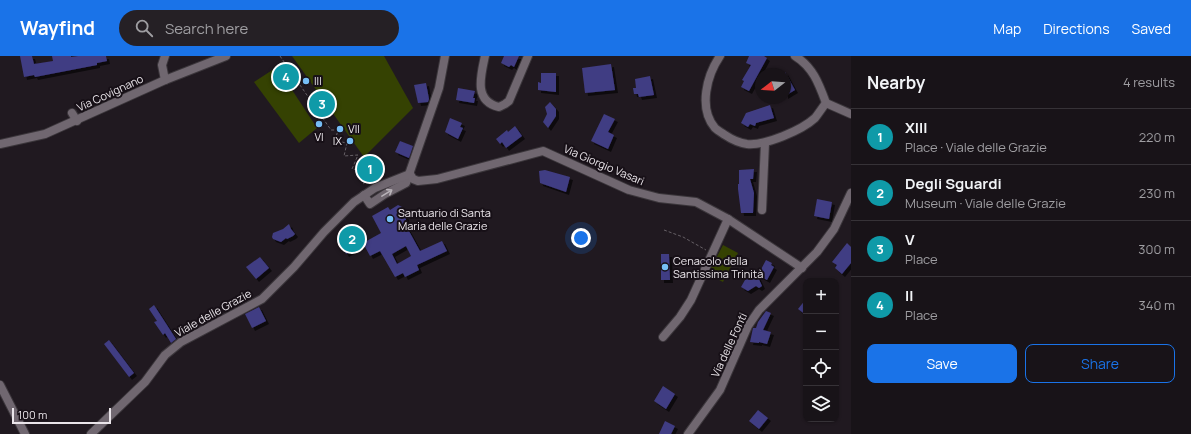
<!DOCTYPE html>
<html lang="en">
<head>
<meta charset="utf-8">
<style>
	:root { --surface:#181318; --page:#252025; --text:#f1f3f6; --muted:#9f9ea2; --line:#363237; --accent:#1a73e8 }
	body { margin:0; font-family:Manrope,sans-serif; background:var(--page); color:var(--text) }
	.controls { position:absolute; right:12px; bottom:12px; display:grid; overflow:hidden; border-radius:8px; box-shadow:0 1px 3px #0004 }
	.controls button { width:36px; height:36px; display:grid; place-items:center; padding:0; border:0; border-bottom:1px solid var(--line); background:var(--surface); color:var(--text); font:20px sans-serif }
	.compass { position:absolute; left:755px; top:12px; width:36px; height:36px; border-radius:50%; background:var(--surface); box-shadow:0 1px 3px #0004; rotate:253deg }
	.scale { position:absolute; left:12px; bottom:10px; width:99px; box-sizing:border-box; padding-left:4px; border:2px solid #eae5ea; border-top:0; font-size:11px; line-height:14px; white-space:nowrap; color:#eae5ea; -webkit-text-stroke:3px #171017; paint-order:stroke }
	.you { position:absolute; left:581px; top:182px; width:14px; height:14px; margin:-10px; border:3px solid #fff; border-radius:50%; background:#1a73e8; box-shadow:0 0 0 6px #1a73e833 }
	.badge { display:grid; place-items:center; width:26px; height:26px; border-radius:50%; background:var(--accent); color:#fff; font-size:13px; font-weight:700 }
	.pin { position:absolute; translate:-50% -50%; border:2px solid #fff; box-shadow:0 1px 4px #0006 }
	.list { margin:0; padding:0; list-style:none }
	h2 { display:flex; justify-content:space-between; align-items:center; height:52px; margin:0; padding:0 16px; font-size:17px }
	h2 small { font-size:13px; font-weight:400; color:var(--muted) }
	.list li { display:grid; grid-template-columns:26px 1fr auto; gap:12px; align-items:center; box-sizing:border-box; height:56px; padding:0 16px; border-top:1px solid var(--line) }
	.list b { display:block; font-size:15px; white-space:nowrap }
	.list p { margin:0; font-size:13px; white-space:nowrap; color:var(--muted) }
	.list em { font-size:13px; font-style:normal; color:var(--muted) }
	.actions { display:flex; gap:8px; padding:12px 16px }
	.actions a { flex:1; padding:9px 0; border:1px solid var(--accent); border-radius:8px; text-align:center; font-size:14px; color:var(--accent) }
	.actions .main { background:var(--accent); color:#fff }
	.icon { flex:none; width:22px; height:22px; fill:none; stroke:currentColor; stroke-width:2; stroke-linecap:round; stroke-linejoin:round }
	.map { position:relative; flex:none; width:851px; height:378px; overflow:hidden }
	header { display:flex; align-items:center; gap:24px; box-sizing:border-box; height:56px; padding:0 20px; background:var(--accent); color:#fff }
	header strong { font-size:19px }
	nav { display:flex; gap:22px; margin-inline-start:auto; font-size:14px }
	.search { width:280px; height:36px; background:var(--page); display:flex; align-items:center; gap:10px; box-sizing:border-box; padding:0 14px; border-radius:22px; color:var(--muted); font-size:15px }
	main { display:flex }
	aside { flex:1; background:var(--surface) }
	.map>svg:first-child { display:block }
	.green { fill:#354202 }
	.building { fill:#403c83; fill-rule:evenodd; filter:url(#shadow) }
	.lines { fill:none; stroke-linecap:round; stroke-linejoin:round }
	.minor-casing { stroke:#3b363b; stroke-width:10 }
	.path { stroke:#666066; stroke-width:1; stroke-dasharray:3 2; stroke-linecap:butt }
	.minor { stroke:#706770; stroke-width:8 }
	.oneway { stroke:#b9b3b9 }
	.poi-dot { fill:#77bff7; stroke:#171017; stroke-width:1.5 }
	.labels { text-anchor:middle; stroke-width:4; stroke-linejoin:round; paint-order:stroke }
	.poi-label { font-size:11px; fill:#eae5ea; stroke:#171017; text-anchor:start }
	.street-label { font-size:11px; fill:#eae5ea; stroke:#171017 }
</style>
</head>
<body>
<header>
<strong>Wayfind</strong>
<div class="search"><svg class="icon" aria-label="search" viewBox="0 0 24 24"><circle cx="10" cy="10" r="6"/><path d="M15 15l6 6"/></svg>Search here</div>
<nav><a>Map</a><a>Directions</a><a>Saved</a></nav>
</header>
<main>
<div class="map">
<svg width="851" height="378" viewBox="0 0 851 378">
	<defs>
		<filter id="shadow"><feDropShadow dx="3" dy="3" stdDeviation="0" flood-color="#0009"/></filter>
	</defs>
	<rect width="100%" height="100%" fill="#201920"/>
	<!-- green -->
	<g class="green">
		<path d="M292,0H384L413,52L364,101Z"/>
		<path d="M277,11L317,72L299,87L254,26Z"/>
		<path d="M723,189L738,197L723,226L708,218Z"/>
	</g>
	<!-- building -->
	<g class="building">
		<path d="M20,0H32L34,8L53,5L52,0H71V1L78,0H106L107,5L97,7V9L35,21L34,19L24,21Z"/>
		<path d="M504,0H519L514,11L511,9L509,11L501,7Z"/>
		<path d="M749,0H764L767,2L749,35L741,31L744,25L742,24L751,9L746,7Z"/>
		<path d="M611,8L615,34L585,37L582,12Z"/>
		<path d="M785,16L795,34L785,40Z"/>
		<path d="M541,17H556V36L538,34V26L541,27Z"/>
		<path d="M650,20L654,39L639,41L638,38H634L633,32H636L635,23Z"/>
		<path d="M426,27L429,43L428,46L418,47L414,29Z"/>
		<path d="M458,32L475,35L473,42H475L474,47L456,44Z"/>
		<path d="M550,46L556,53V60L548,72L543,66L547,58L545,51Z"/>
		<path d="M770,49L774,62L756,67L755,70L750,68L748,71L741,67L746,57Z"/>
		<path d="M604,58L615,63L608,76L614,79L608,93L591,85Z"/>
		<path d="M450,62L462,67L460,71L463,72L458,83L445,76Z"/>
		<path d="M515,70L522,80L506,92L502,86L500,88L496,83L507,74L508,76Z"/>
		<path d="M400,85L413,90L409,102L395,96Z"/>
		<path d="M754,113L753,123H750L754,137L753,157H741L738,133V128H739V114Z"/>
		<path d="M545,114L570,121L566,136L540,127L539,115Z"/>
		<path d="M817,143L832,146L829,163L814,160Z"/>
		<path d="M398,149L402,151L403,156L406,161V164L404,166L420,195L442,185L447,195L417,209L419,214L405,221L403,217L395,221L380,195L370,200L363,187L381,177L372,160L388,151L390,154ZM406,190L411,200L397,208L392,198Z"/>
		<path d="M289,168L291,173L295,178L293,180L287,183L286,182L281,186L273,183L272,181L273,177L283,173Z"/>
		<path d="M352,173L361,190L346,198L337,181Z"/>
		<path d="M847,187L851,191V207L842,218L835,212L837,209L832,206Z"/>
		<path d="M661,198H669L670,224H661Z"/>
		<path d="M260,201L269,212L256,223L246,211Z"/>
		<path d="M766,204L772,207L771,209L774,211L767,224L758,219Z"/>
		<path d="M749,217L756,221L757,219L762,230L759,232L756,230L748,235L741,231Z"/>
		<path d="M806,243V259L798,253Z"/>
		<path d="M154,249L176,283L171,287L165,277L163,279L154,266L157,265L149,253Z"/>
		<path d="M259,251L266,265L252,272L245,258Z"/>
		<path d="M766,255L771,257L763,274L771,276L767,288L759,286V287L750,286L753,272H756L758,266Z"/>
		<path d="M109,284L134,317L129,321L104,288Z"/>
		<path d="M663,330L675,338L666,353L654,345Z"/>
		<path d="M758,354L768,362L759,373L749,365Z"/>
		<path d="M665,365L675,370L671,378H659Z"/>
	</g>
	<g class="lines">
		<defs>
			<g id="minor">
				<path d="M485,0C481,19 473,45 499,51L505,48L509,45L528,0"/>
				<path d="M720,0C707,19 698,52 715,72C717,74 722,77 725,79C731,83 740,87 747,88C765,90 802,74 815,62C819,57 822,52 826,47"/>
				<path d="M795,0C813,11 819,28 826,47L851,58"/>
				<path d="M165,24L162,9L165,0"/>
				<path d="M72,57L77,65"/>
				<path d="M0,88L45,78L165,24L226,0"/>
				<path d="M410,118L413,123L418,125L437,123L543,95L629,134L659,142L696,146L728,163L802,212"/>
				<path d="M364,139L370,148L385,138L406,127L439,32L445,0"/>
				<path d="M762,154L765,87"/>
				<path d="M663,281L680,261L691,244L728,163"/>
				<path d="M0,329L25,378"/>
				<path d="M91,378L145,326L165,299L181,286L262,243L294,211L324,176L354,146L375,132L410,118"/>
				<path d="M688,378L720,334L748,270L759,254L817,196L834,173L851,137"/>
			</g>
		</defs>
		<!-- minor casing -->
		<use href="#minor" class="minor-casing"/>
		<!-- path -->
		<g class="path">
			<path d="M280,0L331,74H338L335,85L347,87L344,100L358,99L352,113L368,115L363,130"/>
			<path d="M664,174L683,181L706,194"/>
		</g>
		<!-- minor -->
		<use href="#minor" class="minor"/>
	</g>
	<!-- one-way arrows -->
	<defs><path id="oneway-shaft" d="M-6 0H5M1.5-3L5.5 0L1.5 3" fill="none" stroke-width="1.6" stroke-linecap="round" stroke-linejoin="round"/></defs>
	<use class="oneway" href="#oneway-shaft" transform="translate(387 137) rotate(-31)"/>
	<!-- markers -->
	<g class="poi-dot">
		<circle cx="306" cy="25" r="4"/>
		<circle cx="319" cy="68" r="4"/>
		<circle cx="340" cy="73" r="4"/>
		<circle cx="350" cy="85" r="4"/>
		<circle cx="390" cy="163" r="4"/>
		<circle cx="665" cy="211" r="4"/>
	</g>
	<g class="labels">
		<!-- poi labels -->
		<g class="poi-label">
			<text x="314" y="29">III</text>
			<text x="348" y="77">VII</text>
			<text x="319" y="85" text-anchor="middle">VI</text>
			<text x="342" y="89" text-anchor="end">IX</text>
			<text x="398" y="161">Santuario di Santa<tspan x="398" dy="13">Maria delle Grazie</tspan></text>
			<text x="673" y="209">Cenacolo della<tspan x="673" dy="13">Santissima Trinità</tspan></text>
		</g>
		<!-- street labels -->
		<g class="street-label">
			<text transform="translate(110 37) rotate(-25)" y="4">Via Covignano</text>
			<text transform="translate(604 109) rotate(23)" y="4">Via Giorgio Vasari</text>
			<text transform="translate(213 257) rotate(-29)" y="4">Viale delle Grazie</text>
			<text transform="translate(729 289) rotate(-65)" y="4">Via delle Fonti</text>
		</g>
	</g>
</svg>
<div class="controls">
<button>+</button>
<button>−</button>
<button><svg class="icon" aria-label="locate" viewBox="0 0 24 24"><circle cx="12" cy="12" r="6"/><path d="M12 2v4M12 18v4M2 12h4M18 12h4"/></svg></button>
<button><svg class="icon" aria-label="layers" viewBox="0 0 24 24"><path d="M12 4l9 5-9 5-9-5zM3 14l9 5 9-5"/></svg></button>
</div>
<svg class="compass" viewBox="-18 -18 36 36"><path d="M0-13l5 13h-10z" fill="#e53935"/><path d="M0 13l5-13h-10z" fill="#9f9ea2"/></svg>
<div class="scale">100 m</div>
<div class="you"></div>
<div class="pin badge" style="left:370px;top:113px;background:#0f9aa8">1</div>
<div class="pin badge" style="left:352px;top:183px;background:#0f9aa8">2</div>
<div class="pin badge" style="left:322px;top:48px;background:#0f9aa8">3</div>
<div class="pin badge" style="left:286px;top:21px;background:#0f9aa8">4</div>
</div>
<aside>
<h2>Nearby<small>4 results</small></h2>
<ul class="list">
<li><span class="badge" style="background:#0f9aa8">1</span><div><b>XIII</b><p>Place · Viale delle Grazie</p></div><em>220 m</em></li>
<li><span class="badge" style="background:#0f9aa8">2</span><div><b>Degli Sguardi</b><p>Museum · Viale delle Grazie</p></div><em>230 m</em></li>
<li><span class="badge" style="background:#0f9aa8">3</span><div><b>V</b><p>Place</p></div><em>300 m</em></li>
<li><span class="badge" style="background:#0f9aa8">4</span><div><b>II</b><p>Place</p></div><em>340 m</em></li>
</ul>
<div class="actions"><a class="main">Save</a><a>Share</a></div>
</aside>
</main>
</body>
</html>
